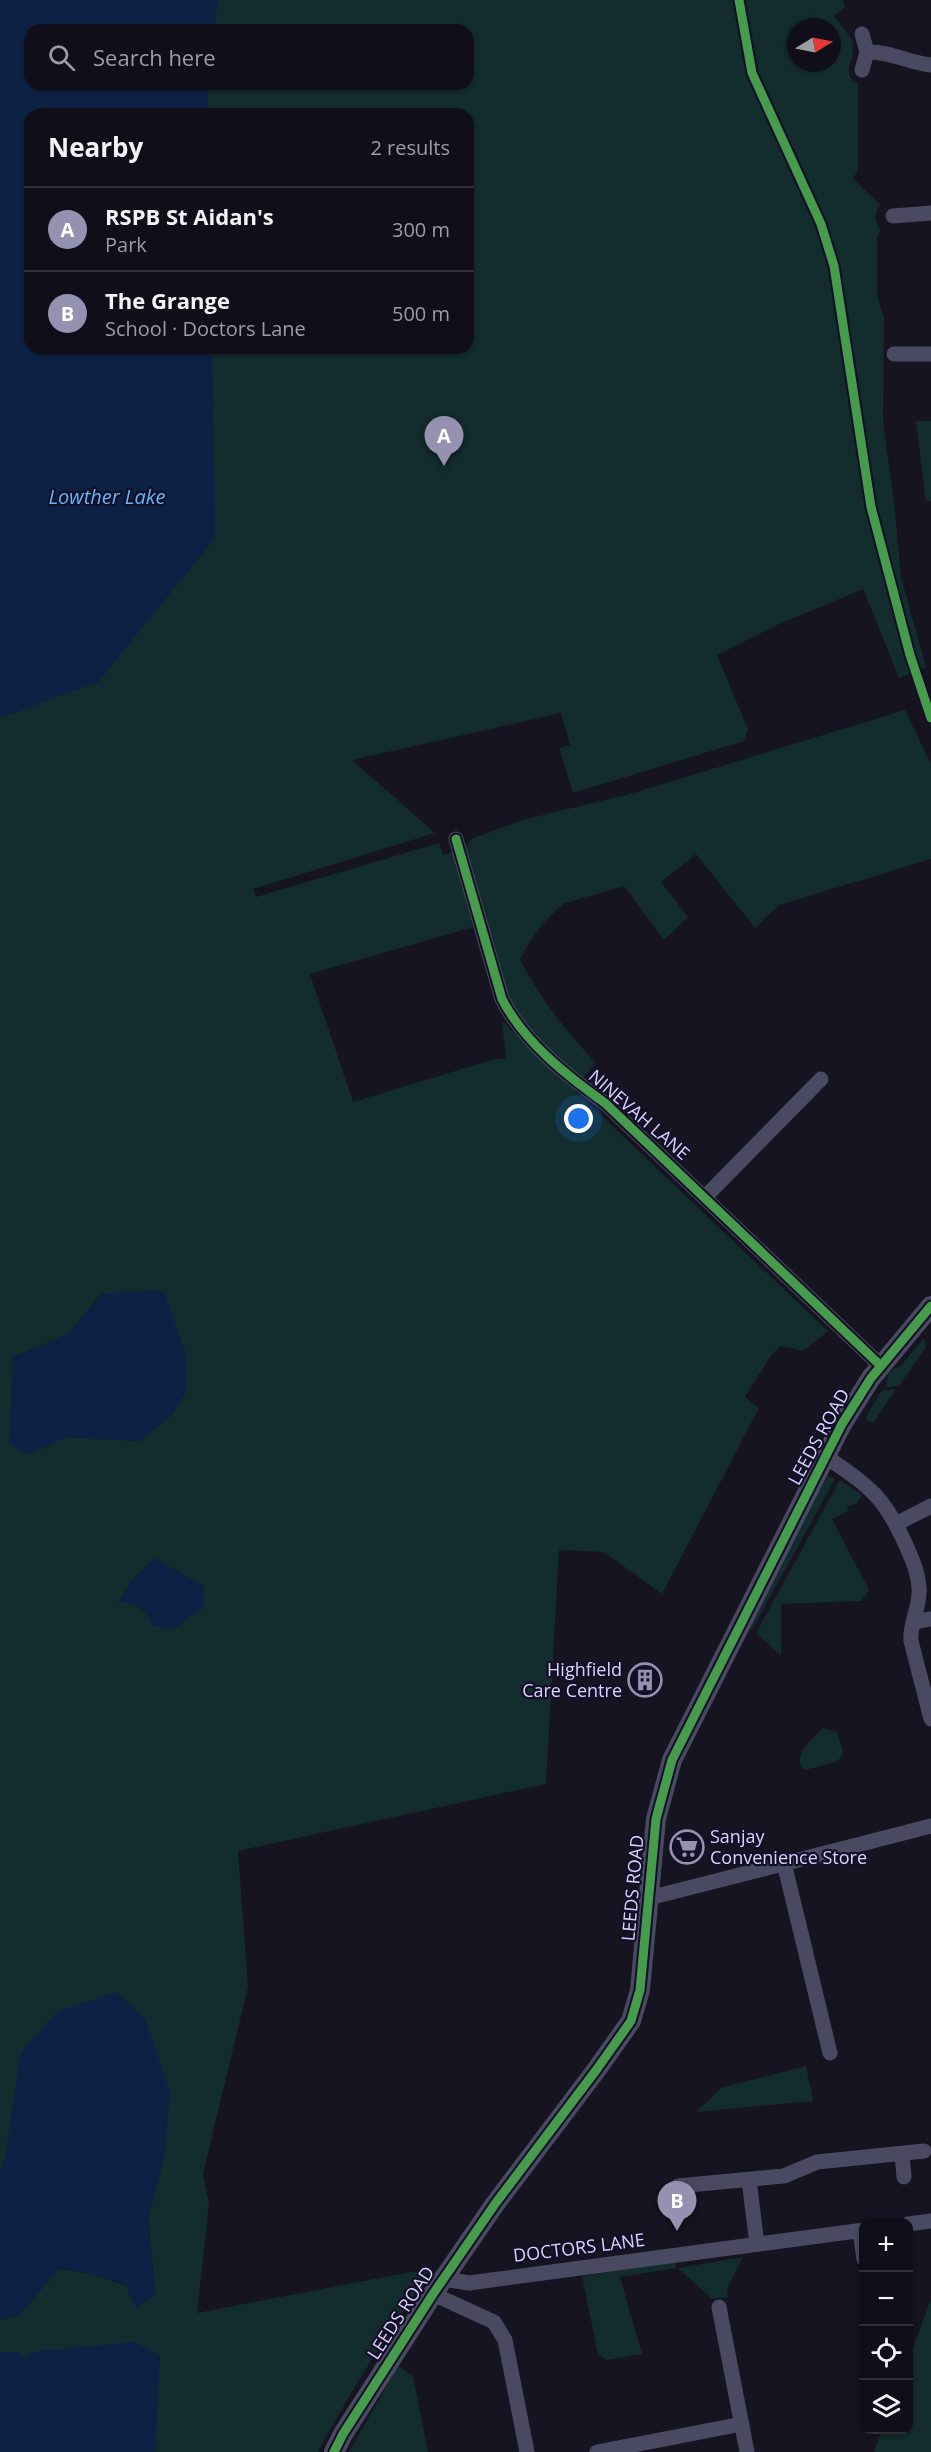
<!DOCTYPE html>
<html lang="en">
<head>
<meta charset="utf-8">
<style>
	:root { --surface:#100f19; --page:#191822; --text:#f1f3f6; --muted:#9c9ca2; --line:#302f38; --accent:#9591b1 }
	body { margin:0; font-family:"Open Sans",sans-serif; background:var(--page); color:var(--text) }
	.controls { position:absolute; right:18px; bottom:18px; display:grid; overflow:hidden; border-radius:12px; box-shadow:0 2px 4px #0004 }
	.controls button { width:54px; height:54px; display:grid; place-items:center; padding:0; border:0; border-bottom:2px solid var(--line); background:var(--surface); color:var(--text); font:30px sans-serif }
	.compass { position:absolute; left:787px; top:18px; width:54px; height:54px; border-radius:50%; background:var(--surface); box-shadow:0 2px 4px #0004; rotate:80deg }
	.you { position:absolute; left:579px; top:1119px; width:21px; height:21px; margin:-15px; border:4px solid #fff; border-radius:50%; background:#1a73e8; box-shadow:0 0 0 9px #1a73e833 }
	.badge { display:grid; place-items:center; width:39px; height:39px; border-radius:50%; background:var(--accent); color:#fff; font-size:20px; font-weight:700 }
	.pin { position:absolute; translate:-50% -50px; filter:drop-shadow(0 2px 3px #0008) }
	.pin::after { content:''; position:absolute; top:32px; width:21px; height:18px; background:inherit; clip-path:polygon(0 0,100% 0,50% 100%) }
	.list { margin:0; padding:0; list-style:none }
	h2 { display:flex; justify-content:space-between; align-items:center; height:78px; margin:0; padding:0 24px; font-size:26px }
	h2 small { font-size:20px; font-weight:400; color:var(--muted) }
	.list li { display:grid; grid-template-columns:39px 1fr auto; gap:18px; align-items:center; box-sizing:border-box; height:84px; padding:0 24px; border-top:2px solid var(--line) }
	.list b { display:block; font-size:22px; white-space:nowrap }
	.list p { margin:0; font-size:20px; white-space:nowrap; color:var(--muted) }
	.list em { font-size:20px; font-style:normal; color:var(--muted) }
	.icon { flex:none; width:33px; height:33px; fill:none; stroke:currentColor; stroke-width:2; stroke-linecap:round; stroke-linejoin:round }
	.map { position:relative; flex:none; width:931px; height:2452px; overflow:hidden }
	.search { position:absolute; background:var(--surface); box-shadow:0 2px 4px #0004; left:24px; top:24px; width:450px; height:66px; display:flex; align-items:center; gap:15px; box-sizing:border-box; padding:0 21px; border-radius:18px; color:var(--muted); font-size:22px }
	.panel { position:absolute; background:var(--surface); box-shadow:0 2px 4px #0004; left:24px; top:108px; width:450px; height:246px; border-radius:18px }
	.map>svg:first-child { display:block }
	.green { fill:#132c2d; fill-rule:evenodd }
	.water { fill:#0d2144 }
	.lines { fill:none; stroke-linecap:round; stroke-linejoin:round }
	.minor { stroke:#4a4962; stroke-width:15 }
	.tertiary { stroke:#4a4962; stroke-width:20 }
	.cycleway-casing { stroke:#130f26; stroke-width:13 }
	.cycleway { stroke:#469c4c; stroke-width:9 }
	.labels { text-anchor:middle; stroke-width:4.5; stroke-linejoin:round; paint-order:stroke }
	.street-label { font-size:18px; fill:#d9d4ff; stroke:#130f26 }
	.poi-label { font-size:18px; fill:#d9d4ff; stroke:#130f26; text-anchor:end }
	.water-label { font-size:20px; font-style:italic; fill:#62b6ff; stroke:#130f26 }
</style>
</head>
<body>
<div class="map">
<svg width="931" height="2452" viewBox="0 0 931 2452">
	<rect width="100%" height="100%" fill="#161421"/>
	<!-- green -->
	<g class="green">
		<path d="M0,0H843L845,7L834,16C839,24 848,32 852,40C859,56 837,74 858,83V169L853,179L880,204C874,214 874,221 881,230L877,237V296L884,318L883,421L895,510L901,577L926,667L899,678L863,589L777,625L717,655L748,729L744,741L573,793L559,748L570,745L561,713L352,760L435,833L253,889L256,897L439,843L443,855L453,852L473,927L310,974L353,1102L495,1059H506L502,1021L828,1331L803,1351L781,1346L772,1354L745,1397L759,1408L662,1594L604,1552L559,1550L546,1784L238,1851L248,1987L203,2174L209,2204L197,2313L432,2268C391,2328 352,2388 318,2452H0V2320L19,2315L59,2269L88,2273L155,2295L148,2217L164,2158H5L0,2174ZM796,27H832V63H796ZM30,30H468V84H30ZM30,114H468V348H30ZM101,1294L173,1413L140,1441L67,1437L13,1357L69,1334Z"/>
		<path d="M916,421H931V501L926,502Z"/>
		<path d="M905,710L931,764V859L779,905L755,928L696,854L661,882L688,917L664,940L624,886L565,903C545,918 531,938 520,960C543,1001 564,1029 596,1063L581,1080L537,1039L513,1011L465,850L471,839L522,820L630,794Z"/>
		<path d="M924,1338L926,1347L899,1386L886,1387L888,1375L894,1368L900,1367Z"/>
		<path d="M896,1389L873,1423L865,1419L881,1391Z"/>
		<path d="M828,1476L835,1479L752,1630L748,1627L818,1490H820Z"/>
		<path d="M840,1480L862,1495L857,1503L847,1507L848,1511L832,1519L869,1590L861,1601L781,1604V1656L756,1633Z"/>
		<path d="M823,1728L837,1732L843,1751L842,1757L835,1762L805,1770L801,1767C795,1751 813,1739 823,1728Z"/>
		<path d="M806,2066L813,2101L696,2112L721,2088Z"/>
		<path d="M743,2257L727,2289L728,2297L712,2299L678,2268Z"/>
		<path d="M675,2262L676,2268L620,2277L642,2354L607,2360L598,2355L582,2276Z"/>
		<path d="M931,2299V2452H874L882,2430H908L909,2359Z"/>
		<path d="M398,2366L413,2376L428,2452H349Z"/>
	</g>
	<!-- water -->
	<g class="water">
		<path d="M0,0H218L214,30H30V84H208V114H30V348H212L215,538L98,682L0,718Z"/>
		<path d="M163,1290L185,1352L186,1392L173,1413L140,1441L67,1437L27,1455L9,1444L13,1357L69,1334L101,1294Z"/>
		<path d="M154,1558L204,1586V1607L173,1629L153,1626C144,1608 139,1604 118,1602L132,1580Z"/>
		<path d="M116,1992L145,2019L170,2093L164,2158L148,2217L155,2295L136,2308L124,2284L88,2273L59,2269L19,2315L0,2320V2174L5,2158L21,2052L58,2011Z"/>
		<path d="M134,2342L160,2355L155,2452H0V2353L16,2351L21,2353V2357H29L31,2352Z"/>
	</g>
	<g class="lines">
		<!-- minor -->
		<g class="minor">
			<path d="M867,52C890,51 909,63 931,65"/>
			<path d="M862,70L867,52L862,34"/>
			<path d="M893,216L931,213"/>
			<path d="M894,354H931"/>
			<path d="M456,839L502,999C524,1042 566,1075 605,1103L881,1366"/>
			<path d="M705,1197L821,1079"/>
			<path d="M825,1456C868,1486 882,1493 905,1543C911,1557 918,1571 919,1587C921,1606 909,1623 911,1641L931,1719"/>
			<path d="M896,1524L931,1506"/>
			<path d="M914,1622L931,1619"/>
			<path d="M784,1863L830,2053"/>
			<path d="M649,1898L931,1826"/>
			<path d="M902,2154L904,2177"/>
			<path d="M749,2180L757,2244"/>
			<path d="M678,2186L784,2176L817,2162L924,2151"/>
			<path d="M908,2224L931,2221"/>
			<path d="M860,2231L864,2259"/>
			<path d="M444,2279L469,2283L864,2230"/>
			<path d="M433,2294L494,2322L505,2340L527,2452"/>
			<path d="M719,2307L747,2452"/>
			<path d="M597,2452L742,2424"/>
		</g>
		<!-- tertiary -->
		<path class="tertiary" d="M334,2452L343,2434L433,2294L495,2204L597,2069L631,2021L640,1990L656,1819L672,1760L842,1424L871,1378L931,1306"/>
		<defs>
			<g id="cycleway">
				<path d="M739,0L752,73L821,224L834,266L871,507L910,655L931,718"/>
				<path d="M456,839L502,999C524,1042 566,1075 605,1103L881,1366"/>
				<path d="M334,2452L343,2434L433,2294L495,2204L597,2069L631,2021L640,1990L656,1819L672,1760L842,1424L871,1378L931,1306"/>
			</g>
		</defs>
		<!-- cycleway casing -->
		<use href="#cycleway" class="cycleway-casing"/>
		<!-- cycleway -->
		<use href="#cycleway" class="cycleway"/>
	</g>
	<!-- icons -->
	<defs>
		<symbol id="building-ring" viewBox="-11 -11 22 22"><circle r="9.5" fill="#130f26" stroke="#9591b1" stroke-width="1.5"/><path d="M-4-6H4V6H1V3H-1V6H-4ZM-2.5-4.3h1.7v1.8h-1.7ZM.8-4.3h1.7v1.8H.8ZM-2.5-1h1.7V.8h-1.7ZM.8-1h1.7V.8H.8Z" fill="#9591b1"/></symbol>
		<symbol id="supermarket-ring" viewBox="-11 -11 22 22"><circle r="9.5" fill="#130f26" stroke="#9591b1" stroke-width="1.5"/><path d="M-6-5.5h2.5l.6 2H6L4.5 2H-2.5L-4.4-4H-6ZM-1.5 3.2a1.3 1.3 0 1 0 .1 0ZM3 3.2a1.3 1.3 0 1 0 .1 0Z" fill="#9591b1"/></symbol>
	</defs>
	<g fill-rule="evenodd">
		<use href="#building-ring" x="626" y="1661" width="38" height="38"/>
		<use href="#supermarket-ring" x="668" y="1828" width="38" height="38"/>
	</g>
	<g class="labels">
		<!-- street labels -->
		<g class="street-label">
			<text transform="translate(639 1115) rotate(41)" y="6">NINEVAH LANE</text>
			<text transform="translate(819 1437) rotate(-61)" y="6">LEEDS ROAD</text>
			<text transform="translate(633 1888) rotate(-85)" y="6">LEEDS ROAD</text>
			<text transform="translate(579 2248) rotate(-7)" y="6">DOCTORS LANE</text>
			<text transform="translate(401 2313) rotate(-57)" y="6">LEEDS ROAD</text>
		</g>
		<!-- poi labels -->
		<g class="poi-label">
			<text x="622" y="1676">Highfield<tspan x="622" dy="21">Care Centre</tspan></text>
			<text x="710" y="1843" text-anchor="start">Sanjay<tspan x="710" dy="21">Convenience Store</tspan></text>
		</g>
		<!-- water labels -->
		<g class="water-label">
			<text x="107" y="504">Lowther Lake</text>
		</g>
	</g>
</svg>
<div class="controls">
<button>+</button>
<button>−</button>
<button><svg class="icon" aria-label="locate" viewBox="0 0 24 24"><circle cx="12" cy="12" r="6"/><path d="M12 2v4M12 18v4M2 12h4M18 12h4"/></svg></button>
<button><svg class="icon" aria-label="layers" viewBox="0 0 24 24"><path d="M12 4l9 5-9 5-9-5zM3 14l9 5 9-5"/></svg></button>
</div>
<svg class="compass" viewBox="-18 -18 36 36"><path d="M0-13l5 13h-10z" fill="#e53935"/><path d="M0 13l5-13h-10z" fill="#9c9ca2"/></svg>
<div class="you"></div>
<div class="pin badge" style="left:444px;top:466px">A</div>
<div class="pin badge" style="left:677px;top:2231px">B</div>
<div class="search"><svg class="icon" aria-label="search" viewBox="0 0 24 24"><circle cx="10" cy="10" r="6"/><path d="M15 15l6 6"/></svg>Search here</div>
<section class="panel">
<h2>Nearby<small>2 results</small></h2>
<ul class="list">
<li><span class="badge">A</span><div><b>RSPB St Aidan's</b><p>Park</p></div><em>300 m</em></li>
<li><span class="badge">B</span><div><b>The Grange</b><p>School · Doctors Lane</p></div><em>500 m</em></li>
</ul>
</section>
</div>
</body>
</html>
